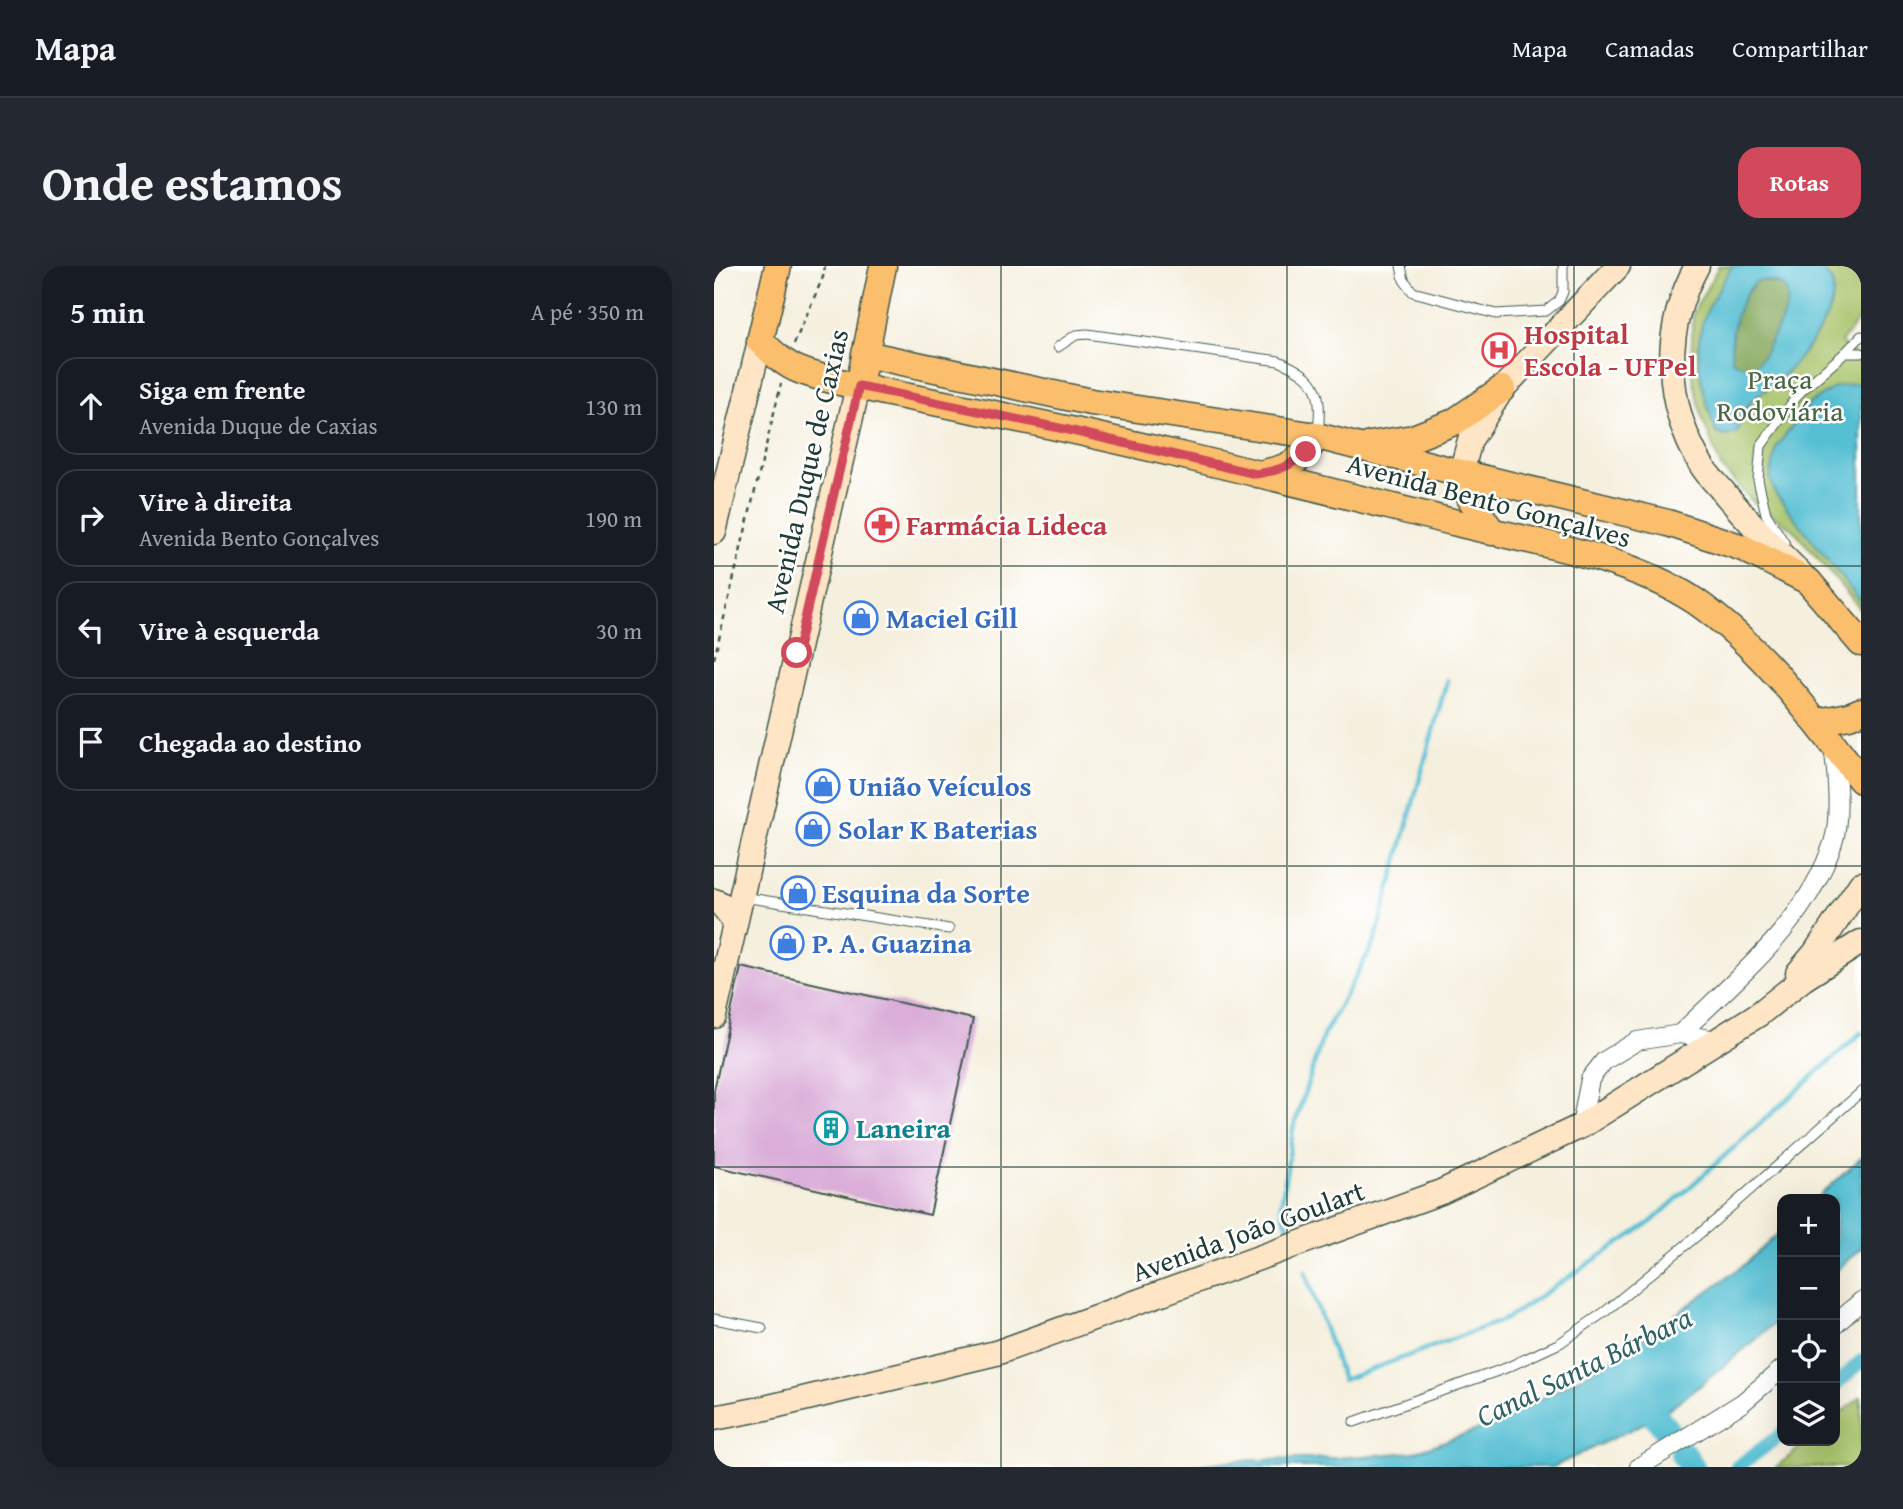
<!DOCTYPE html>
<html lang="pt">
<head>
<meta charset="utf-8">
<style>
	:root { --surface:#171b24; --page:#242831; --text:#f1f3f6; --muted:#9ea1a6; --line:#363941; --accent:#d1495b }
	body { margin:0; font-family:"Gentium Book Plus",serif; background:var(--page); color:var(--text) }
	.controls { position:absolute; right:21px; bottom:21px; display:grid; overflow:hidden; border-radius:14px; box-shadow:0 7px 28px #0002 }
	.controls button { width:63px; height:63px; display:grid; place-items:center; padding:0; border:0; border-bottom:2px solid var(--line); background:var(--surface); color:var(--text); font:35px sans-serif }
	.stop { position:absolute; width:21px; height:21px; margin:-16px; border:5px solid #d1495b; border-radius:50%; background:#fff }
	.stop.end { background:#d1495b; border-color:#fff; box-shadow:0 2px 7px #0008 }
	.list { margin:0; padding:0; list-style:none }
	h2 { display:flex; justify-content:space-between; align-items:center; height:91px; margin:0; padding:0 28px; font-size:30px }
	h2 small { font-size:23px; font-weight:400; color:var(--muted) }
	.list li { display:grid; grid-template-columns:46px 1fr auto; gap:21px; align-items:center; box-sizing:border-box; height:98px; margin:0 14px 14px; padding:0 14px; border:2px solid var(--line); border-radius:21px }
	.list b { display:block; font-size:26px; white-space:nowrap }
	.list p { margin:0; font-size:23px; white-space:nowrap; color:var(--muted) }
	.list em { font-size:23px; font-style:normal; color:var(--muted) }
	.icon { flex:none; width:38px; height:38px; fill:none; stroke:currentColor; stroke-width:2; stroke-linecap:round; stroke-linejoin:round }
	.map { position:relative; flex:none; width:1147px; height:1201px; overflow:hidden; border-radius:21px }
	header { display:flex; align-items:center; gap:42px; box-sizing:border-box; height:98px; padding:0 35px; background:var(--surface); border-bottom:2px solid var(--line) }
	header strong { font-size:33px }
	nav { display:flex; gap:38px; margin-inline-start:auto; font-size:24px }
	.intro { display:flex; align-items:center; justify-content:space-between; box-sizing:border-box; height:168px; padding:0 42px }
	h1 { margin:0; font-size:49px }
	.button { padding:18px 32px; border-radius:21px; background:var(--accent); color:#fff; font-size:24px; font-weight:700 }
	main { display:flex; gap:42px; padding:0 42px }
	aside { flex:1; background:var(--surface); border-radius:21px; box-shadow:0 7px 28px #0002 }
	.map>svg:first-child { display:block }
	.green { fill:#a7c269; stroke:#63804e; stroke-width:2 }
	.forest { fill:#85a85d; stroke:#527248; stroke-width:2 }
	.water { fill:#56bfd3; stroke:#3a7e84; stroke-width:2; fill-rule:evenodd }
	.lines { fill:none; stroke-linecap:round; stroke-linejoin:round }
	.stream { stroke:#56bfd3; stroke-width:4.5 }
	.canal { stroke:#56bfd3; stroke-width:14 }
	.river { stroke:#56bfd3; stroke-width:26 }
	.building { fill:#daaed9 }
	.lane-casing { stroke:#3f584d; stroke-width:11 }
	.street-casing { stroke:#3f584d; stroke-width:20 }
	.secondary-casing { stroke:#3f584d; stroke-width:27 }
	.primary-casing { stroke:#3f584d; stroke-width:29 }
	.path { stroke:#3f584d; stroke-width:2.5; stroke-dasharray:5 5; stroke-linecap:butt }
	.lane { stroke:#fff; stroke-width:9 }
	.street { stroke:#fff; stroke-width:18 }
	.secondary { stroke:#fde5c5; stroke-width:24 }
	.primary { stroke:#fabe6d; stroke-width:26 }
	.route { stroke:#d1495b; stroke-width:9 }
	.grid { fill:none; stroke:#1f3d34; stroke-width:2; stroke-opacity:0.55 }
	.labels { text-anchor:middle; stroke-width:5; stroke-linejoin:round; paint-order:stroke }
	.health-label { font-size:28px; font-weight:bold; fill:#be3a42; stroke:#fff; text-anchor:start }
	.park-label { font-size:28px; fill:#486544; stroke:#fff }
	.street-label { font-size:28px; fill:#1f3d34; stroke:#fff }
	.shop-label { font-size:28px; font-weight:bold; fill:#366cbe; stroke:#fff; text-anchor:start }
	.culture-label { font-size:28px; font-weight:bold; fill:#0d838f; stroke:#fff; text-anchor:start }
	.water-label { font-size:30px; font-style:italic; fill:#306464; stroke:#fff }
</style>
</head>
<body>
<header>
<strong>Mapa</strong>
<nav><a>Mapa</a><a>Camadas</a><a>Compartilhar</a></nav>
</header>
<div class="intro"><h1>Onde estamos</h1><a class="button">Rotas</a></div>
<main>
<aside>
<h2>5 min<small>A pé · 350 m</small></h2>
<ul class="list">
<li><svg class="icon" aria-label="ahead" viewBox="0 0 24 24"><path d="M12 20V5M6 11l6-6 6 6"/></svg><div><b>Siga em frente</b><p>Avenida Duque de Caxias</p></div><em>130 m</em></li>
<li><svg class="icon" aria-label="right" viewBox="0 0 24 24"><path d="M7 20v-9h11M14 6l5 5-5 5"/></svg><div><b>Vire à direita</b><p>Avenida Bento Gonçalves</p></div><em>190 m</em></li>
<li><svg class="icon" aria-label="left" viewBox="0 0 24 24"><path d="M17 20v-9H6M10 6l-5 5 5 5"/></svg><div><b>Vire à esquerda</b></div><em>30 m</em></li>
<li><svg class="icon" aria-label="arrive" viewBox="0 0 24 24"><path d="M6 21V4h12l-3 4 3 4H6"/></svg><div><b>Chegada ao destino</b></div></li>
</ul>
</aside>
<div class="map">
<svg width="1147" height="1201" viewBox="0 0 1147 1201">
	<rect width="100%" height="100%" fill="#fff"/>
	<filter id="ink" filterUnits="userSpaceOnUse"><feTurbulence type="fractalNoise" baseFrequency=".0143" numOctaves="2"/><feDisplacementMap in="SourceGraphic" scale="14" xChannelSelector="R" yChannelSelector="G"/><feConvolveMatrix kernelMatrix="1 2 1 2 8 2 1 2 1" color-interpolation-filters="sRGB"/></filter>
	<filter id="wash" filterUnits="userSpaceOnUse"><feTurbulence type="fractalNoise" baseFrequency=".00686" numOctaves="4" result="noise"/><feDisplacementMap in="SourceGraphic" scale="28" xChannelSelector="R" yChannelSelector="G"/><feGaussianBlur stdDeviation="1.57" result="paint"/><feColorMatrix in="noise" values="0 0 0 0 0 0 0 0 0 0 0 0 0 0 0 0 0 1.4 0 .05"/><feComposite in="paint" operator="in"/></filter>
	<g filter="url(#wash)">
		<rect width="100%" height="100%" fill="#f5efdd"/>
		<!-- green -->
		<g class="green">
			<path d="M1005,0H1147V50L1127,77L1147,92V344L1080,264L1037,234L1007,201L988,152L977,103L979,47Z"/>
			<path d="M1147,1131V1201H1062L1094,1175H1121V1152Z"/>
		</g>
		<!-- forest -->
		<path class="forest" d="M1043,15C1090,13 1073,48 1058,73C1053,81 1048,97 1039,100C1031,102 1024,98 1018,94C1015,68 1023,32 1043,15Z"/>
		<!-- water -->
		<g class="water">
			<path d="M1018,0H1105C1109,5 1116,11 1118,16C1127,45 1083,99 1062,116C1051,125 1037,132 1030,145C1027,151 1026,159 1024,166L1012,170L1002,167C991,132 978,96 988,59C993,39 1008,18 1018,0ZM1043,15C1090,12 1072,48 1058,73C1053,81 1048,97 1039,99C1031,102 1024,98 1018,94C1015,69 1023,32 1043,15Z"/>
			<path d="M1147,117V336L1061,227L1056,212L1063,180L1096,137L1121,121Z"/>
			<path d="M1147,892V982L1121,1006V933H1102Z"/>
			<path d="M1068,964V1051L987,1119L943,1151L839,1201H472L515,1195L624,1192L700,1186L783,1157L903,1091L1030,999Z"/>
		</g>
		<g class="lines">
			<!-- stream -->
			<g class="stream">
				<path d="M577,969L567,940L579,863L609,770L661,675L733,414"/>
				<path d="M591,1006L629,1114L792,1053L937,956L1147,767"/>
			</g>
			<!-- canal -->
			<g class="canal">
				<path d="M1121,1120L1147,1095"/>
				<path d="M1023,1201L1068,1168"/>
			</g>
			<!-- river -->
			<g class="river">
				<path d="M922,1122L956,1169"/>
				<path d="M969,1188L978,1201"/>
			</g>
		</g>
		<g id="blocks">
			<!-- building -->
			<path class="building" d="M27,701L259,753L216,949L0,900V824Z"/>
		</g>
	</g>
	<g filter="url(#ink)">
		<use href="#blocks" fill-opacity="0" stroke="#3f584d" stroke-width="2"/>
		<g class="lines">
			<defs>
				<g id="lane">
					<path d="M687,0L690,14L699,26L782,48L832,45L845,35L849,26V0"/>
					<path d="M344,81L362,69L373,68L565,95C605,113 608,125 604,168"/>
					<path d="M1131,87H1147"/>
					<path d="M1071,278L1052,248L1044,214L1047,180L1086,126L1131,87L1147,70"/>
					<path d="M29,631L235,663"/>
					<path d="M0,1053L48,1062"/>
					<path d="M640,1156L792,1102L846,1077L892,1045L1002,954L1147,826"/>
				</g>
				<g id="street">
					<path d="M966,768C1024,711 1093,657 1119,577C1127,553 1123,506 1119,481"/>
					<path d="M867,860L876,813L890,795L923,775L966,768L1002,774"/>
					<path d="M1121,1059L1147,1035"/>
					<path d="M925,1201L1028,1137L1068,1103"/>
				</g>
				<g id="secondary">
					<path d="M983,0C948,63 950,138 988,200C994,210 1004,219 1012,229C1035,256 1060,282 1086,307"/>
					<path d="M747,207L756,174L788,123L904,0"/>
					<path d="M0,266L46,75"/>
					<path d="M0,635L7,638L21,655"/>
					<path d="M1084,707L1101,687L1147,618"/>
					<path d="M0,750L144,120"/>
					<path d="M0,1152L47,1143L282,1087L727,926L867,860L1045,748L1089,713L1147,676"/>
				</g>
				<g id="primary">
					<path d="M64,0L46,75C58,86 70,98 85,104C113,115 145,120 175,127C215,135 255,143 295,151C445,182 594,220 743,257C821,277 913,290 981,335C1049,382 1097,450 1147,514"/>
					<path d="M151,88L377,136L603,170L747,207L954,257L1029,282L1094,315L1147,377"/>
					<path d="M148,105L169,0"/>
					<path d="M656,179L699,172L740,156L788,123"/>
					<path d="M747,207L756,232L778,266"/>
					<path d="M543,208C575,203 586,196 603,170"/>
					<path d="M1104,456L1135,450L1147,445"/>
				</g>
			</defs>
			<!-- lane casing -->
			<use href="#lane" class="lane-casing"/>
			<!-- street casing -->
			<use href="#street" class="street-casing"/>
			<!-- secondary casing -->
			<use href="#secondary" class="secondary-casing"/>
			<!-- primary casing -->
			<use href="#primary" class="primary-casing"/>
			<!-- path -->
			<g class="path">
				<path d="M80,78L109,11L111,0"/>
				<path d="M0,393L67,118"/>
			</g>
			<!-- lane -->
			<use href="#lane" class="lane"/>
			<!-- street -->
			<use href="#street" class="street"/>
			<!-- secondary -->
			<use href="#secondary" class="secondary"/>
			<!-- primary -->
			<use href="#primary" class="primary"/>
		</g>
	</g>
	<g class="lines" filter="url(#ink)">
		<!-- route -->
		<path class="route" d="M83,387L145,120L350,163L542,208C562,205 577,201 592,186"/>
	</g>
	<!-- grid -->
	<path class="grid" d="M287,0V1201M573,0V1201M860,0V1201M0,300H1147M0,600H1147M0,901H1147"/>
	<!-- icons -->
	<defs>
		<symbol id="hospital-ring" viewBox="-11 -11 22 22"><circle r="9.5" fill="#fff" stroke="#e0444e" stroke-width="1.5"/><path d="M-5-5h3v3.5h4V-5h3V5h-3V1.5h-4V5h-3Z" fill="#e0444e"/></symbol>
		<symbol id="pharmacy-ring" viewBox="-11 -11 22 22"><circle r="9.5" fill="#fff" stroke="#e0444e" stroke-width="1.5"/><path d="M-2-6h4v4h4v4h-4v4h-4v-4h-4v-4h4Z" fill="#e0444e"/></symbol>
		<symbol id="shop-ring" viewBox="-11 -11 22 22"><circle r="9.5" fill="#fff" stroke="#3f7fe0" stroke-width="1.5"/><path d="M-5-2.5h2.3a2.7 3.5 0 0 1 5.4 0H5L5.5 6h-11ZM-1.5-2.5h3a1.5 2.3 0 0 0-3 0Z" fill="#3f7fe0"/></symbol>
		<symbol id="building-ring" viewBox="-11 -11 22 22"><circle r="9.5" fill="#fff" stroke="#0f9aa8" stroke-width="1.5"/><path d="M-4-6H4V6H1V3H-1V6H-4ZM-2.5-4.3h1.7v1.8h-1.7ZM.8-4.3h1.7v1.8H.8ZM-2.5-1h1.7V.8h-1.7ZM.8-1h1.7V.8H.8Z" fill="#0f9aa8"/></symbol>
	</defs>
	<g fill-rule="evenodd">
		<use href="#hospital-ring" x="766" y="65" width="38" height="38"/>
		<use href="#pharmacy-ring" x="149" y="240" width="38" height="38"/>
		<use href="#shop-ring" x="128" y="333" width="38" height="38"/>
		<use href="#shop-ring" x="90" y="501" width="38" height="38"/>
		<use href="#shop-ring" x="80" y="544" width="38" height="38"/>
		<use href="#shop-ring" x="65" y="608" width="38" height="38"/>
		<use href="#shop-ring" x="54" y="658" width="38" height="38"/>
		<use href="#building-ring" x="98" y="843" width="38" height="38"/>
	</g>
	<g class="labels">
		<!-- health labels -->
		<g class="health-label">
			<text x="810" y="78">Hospital<tspan x="810" dy="32">Escola - UFPel</tspan></text>
			<text x="192" y="269">Farmácia Lideca</text>
		</g>
		<!-- park labels -->
		<g class="park-label">
			<text x="1066" y="123">Praça<tspan x="1066" dy="32">Rodoviária</tspan></text>
		</g>
		<!-- street labels -->
		<g class="street-label">
			<text transform="translate(92 205) rotate(-77)" y="10">Avenida Duque de Caxias</text>
			<text transform="translate(775 234) rotate(15)" y="10">Avenida Bento Gonçalves</text>
			<text transform="translate(534 965) rotate(-20)" y="10">Avenida João Goulart</text>
		</g>
		<!-- shop labels -->
		<g class="shop-label">
			<text x="172" y="362">Maciel Gill</text>
			<text x="134" y="530">União Veículos</text>
			<text x="124" y="573">Solar K Baterias</text>
			<text x="108" y="637">Esquina da Sorte</text>
			<text x="98" y="687">P. A. Guazina</text>
		</g>
		<!-- culture labels -->
		<g class="culture-label">
			<text x="142" y="872">Laneira</text>
		</g>
		<!-- water labels -->
		<g class="water-label">
			<text transform="translate(870 1101) rotate(-26)" y="10">Canal Santa Bárbara</text>
		</g>
	</g>
</svg>
<div class="controls">
<button>+</button>
<button>−</button>
<button><svg class="icon" aria-label="locate" viewBox="0 0 24 24"><circle cx="12" cy="12" r="6"/><path d="M12 2v4M12 18v4M2 12h4M18 12h4"/></svg></button>
<button><svg class="icon" aria-label="layers" viewBox="0 0 24 24"><path d="M12 4l9 5-9 5-9-5zM3 14l9 5 9-5"/></svg></button>
</div>
<div class="stop" style="left:83px;top:387px"></div>
<div class="stop end" style="left:592px;top:186px"></div>
</div>
</main>
</body>
</html>
